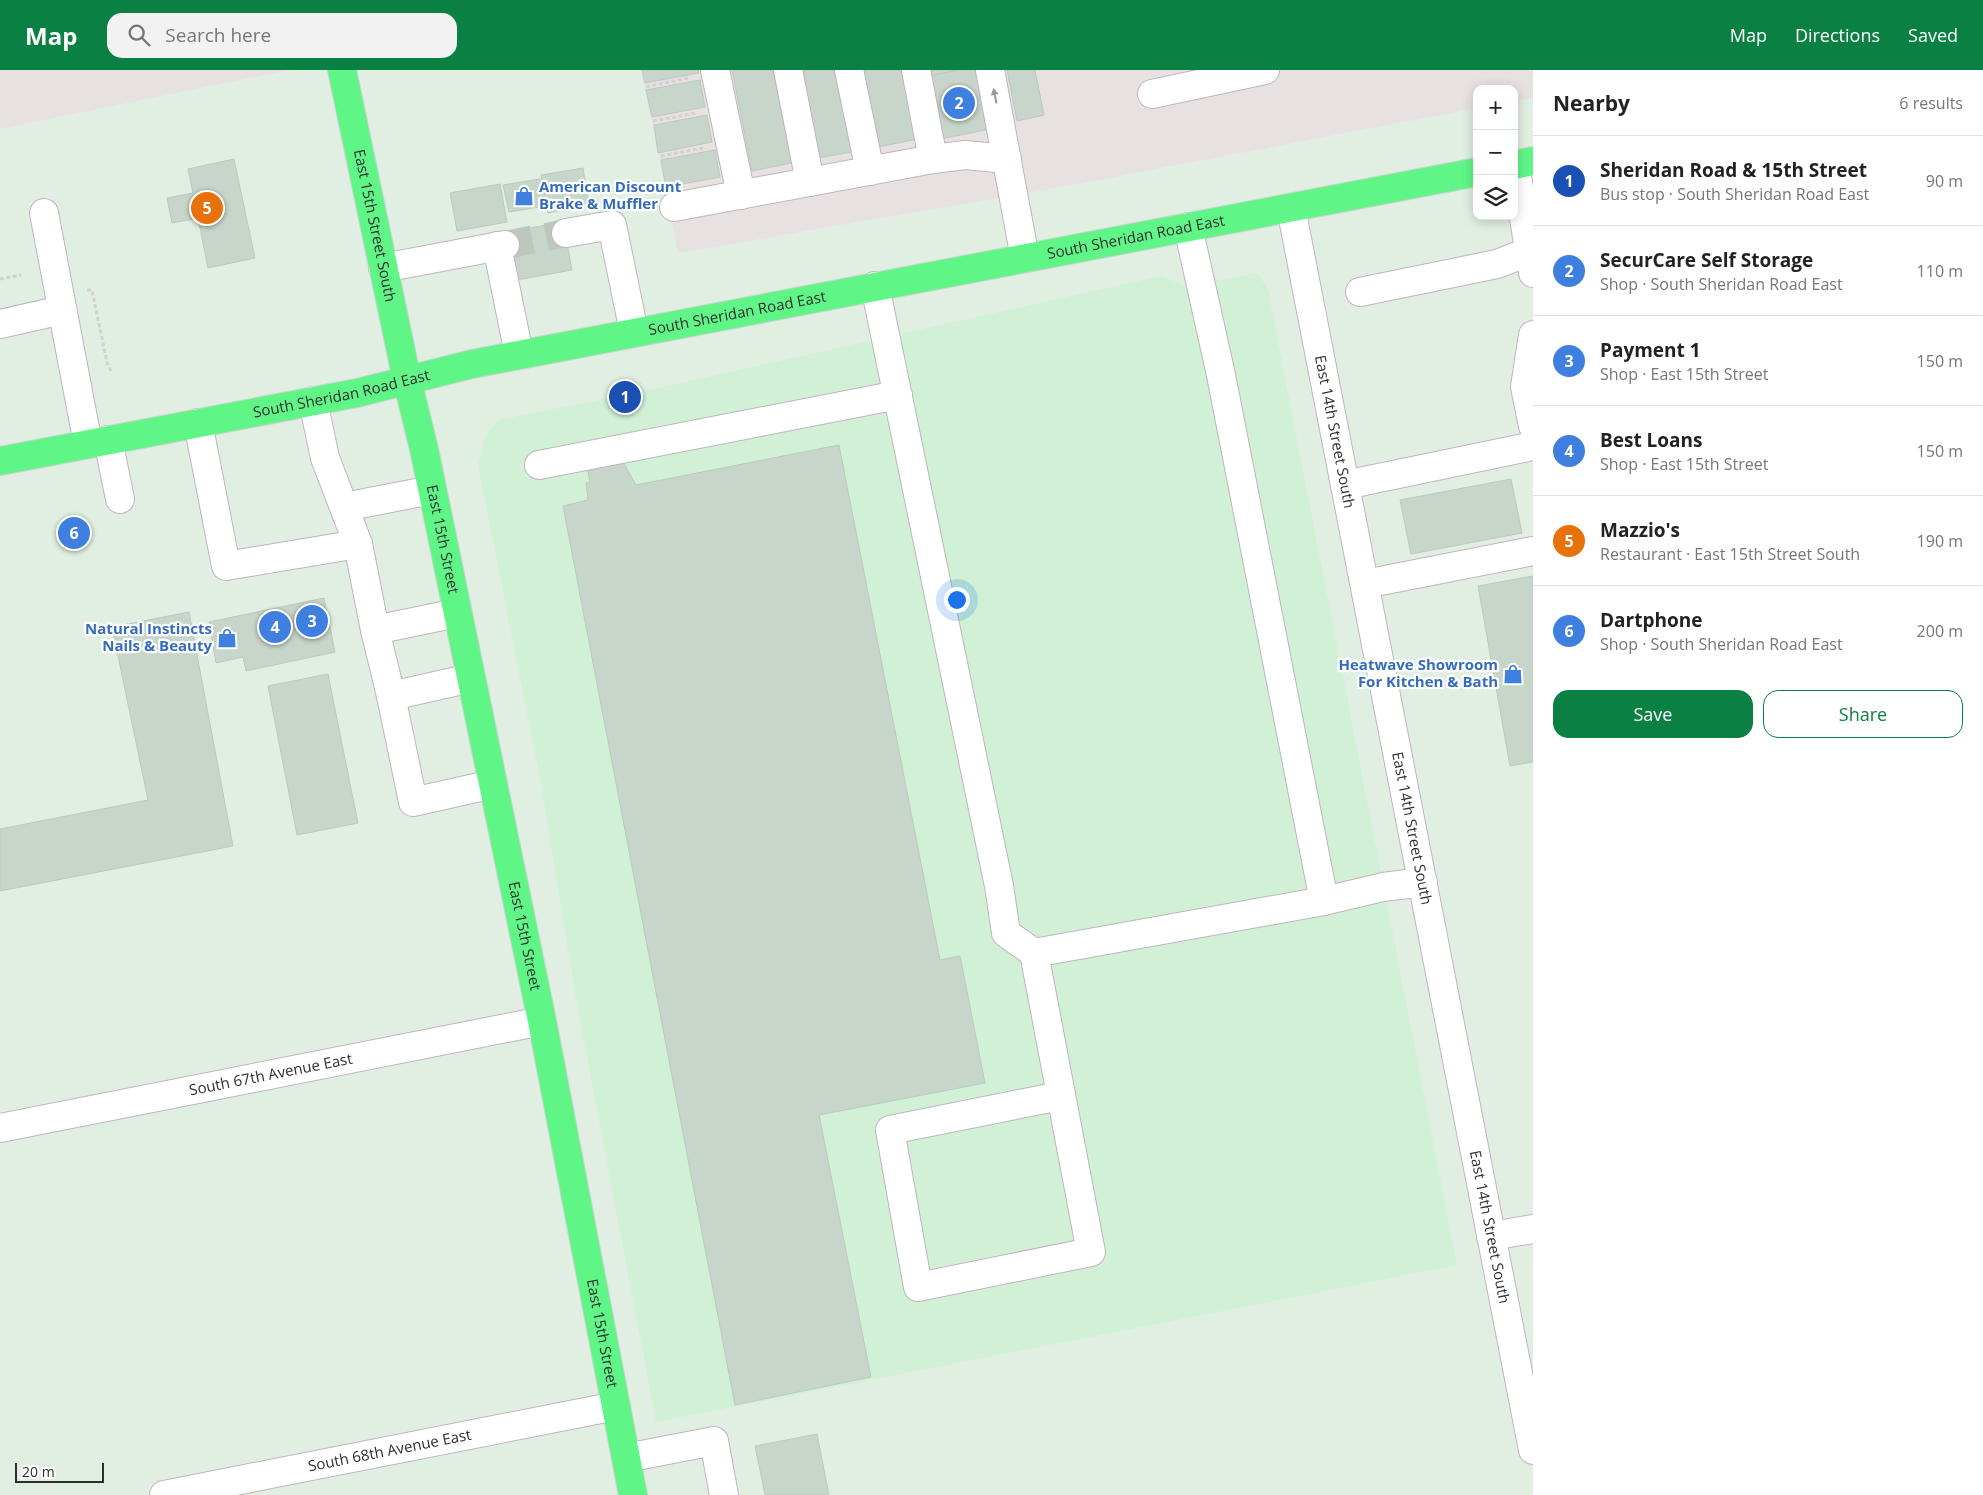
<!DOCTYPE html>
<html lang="en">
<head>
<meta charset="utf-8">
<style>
	:root { --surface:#fff; --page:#f2f2f2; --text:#222; --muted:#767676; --line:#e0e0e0; --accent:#0b8043 }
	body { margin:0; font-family:"Open Sans",sans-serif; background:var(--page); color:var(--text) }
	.controls { position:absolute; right:15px; top:15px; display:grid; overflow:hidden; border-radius:10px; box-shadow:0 2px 12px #0003 }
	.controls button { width:45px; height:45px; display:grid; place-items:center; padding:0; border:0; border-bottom:1px solid var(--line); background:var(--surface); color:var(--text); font:25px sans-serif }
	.scale { position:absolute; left:15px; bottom:12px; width:89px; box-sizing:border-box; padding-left:5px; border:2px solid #2e2e2e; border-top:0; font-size:14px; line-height:18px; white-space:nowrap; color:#2e2e2e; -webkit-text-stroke:4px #fff; paint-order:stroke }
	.you { position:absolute; left:956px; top:529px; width:18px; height:18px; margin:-12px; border:4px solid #fff; border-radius:50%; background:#1a73e8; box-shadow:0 0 0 8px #1a73e833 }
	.badge { display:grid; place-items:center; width:32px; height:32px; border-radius:50%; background:var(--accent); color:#fff; font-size:16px; font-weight:700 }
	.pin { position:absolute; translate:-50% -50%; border:2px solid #fff; box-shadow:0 1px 5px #0006 }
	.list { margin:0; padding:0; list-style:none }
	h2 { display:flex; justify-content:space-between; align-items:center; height:65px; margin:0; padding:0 20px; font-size:21px }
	h2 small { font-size:16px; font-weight:400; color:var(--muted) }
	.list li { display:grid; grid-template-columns:32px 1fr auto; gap:15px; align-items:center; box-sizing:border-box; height:90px; padding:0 20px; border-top:1px solid var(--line) }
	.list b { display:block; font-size:19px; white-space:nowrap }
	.list p { margin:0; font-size:16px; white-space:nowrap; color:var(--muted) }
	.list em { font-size:16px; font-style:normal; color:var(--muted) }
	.actions { display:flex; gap:10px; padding:15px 20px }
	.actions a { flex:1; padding:11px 0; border:1px solid var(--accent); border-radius:15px; text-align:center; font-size:18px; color:var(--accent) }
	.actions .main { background:var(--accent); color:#fff }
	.icon { flex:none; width:28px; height:28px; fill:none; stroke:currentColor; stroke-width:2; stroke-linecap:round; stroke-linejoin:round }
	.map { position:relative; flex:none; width:1533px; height:1425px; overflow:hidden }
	header { display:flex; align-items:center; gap:30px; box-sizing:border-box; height:70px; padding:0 25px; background:var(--accent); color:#fff }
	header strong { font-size:24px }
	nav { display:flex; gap:28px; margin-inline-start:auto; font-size:18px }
	.search { width:350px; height:45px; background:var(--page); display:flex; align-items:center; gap:12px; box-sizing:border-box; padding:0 18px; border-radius:15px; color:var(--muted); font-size:19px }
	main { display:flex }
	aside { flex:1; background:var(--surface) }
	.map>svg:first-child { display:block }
	.industrial { fill:#e8e1e2 }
	.education { fill:#d0f1d6 }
	.building { fill:#c8d5ca; stroke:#b9cbbc }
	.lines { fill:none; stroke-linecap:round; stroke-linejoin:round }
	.minor-tunnel { stroke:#bcc8bd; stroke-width:28; stroke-dasharray:28 14; stroke-linecap:butt }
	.minor-casing { stroke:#c1b4bd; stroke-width:30 }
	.major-casing { stroke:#d1d1d1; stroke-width:30 }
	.path { stroke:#d1d1d1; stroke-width:3; stroke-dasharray:4 2.5; stroke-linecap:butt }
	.minor { stroke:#fff; stroke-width:28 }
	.major { stroke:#5ff687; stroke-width:28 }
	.oneway { fill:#969696 }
	.labels { text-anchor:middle; stroke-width:4.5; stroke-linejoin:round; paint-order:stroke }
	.shop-label { font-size:15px; font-weight:bold; fill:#366cbe; stroke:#fff; text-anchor:end }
	.street-label { font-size:15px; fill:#2e2e2e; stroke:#fff }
</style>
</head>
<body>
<header>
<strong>Map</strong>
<div class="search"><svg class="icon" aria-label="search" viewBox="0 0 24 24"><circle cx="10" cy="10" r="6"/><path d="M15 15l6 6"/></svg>Search here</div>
<nav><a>Map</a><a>Directions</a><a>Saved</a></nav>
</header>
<main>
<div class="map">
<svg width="1533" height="1425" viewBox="0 0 1533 1425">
	<rect width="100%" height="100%" fill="#e0efe1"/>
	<!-- industrial -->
	<g class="industrial">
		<path d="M0,0H289L0,59Z"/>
		<path d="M641,0H1533V28L1514,31V19H1477V38L1056,118L678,183Z"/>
	</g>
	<!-- education -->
	<path class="education" d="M1258,203L1268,220L1457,1195L656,1352L574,918L542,719L478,396L483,372L487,364L498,350L635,323L1161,206L1186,216Z"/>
	<!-- building -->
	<g class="building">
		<path d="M642,0H698L699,3L645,13Z"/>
		<path d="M732,0H773L792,93L752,101Z"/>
		<path d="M801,0H836L852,82L818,88Z"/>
		<path d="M862,0H904L918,69L878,77Z"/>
		<path d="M931,0H959L932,6Z"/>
		<path d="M959,0H978L990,59L941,69L928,6Z"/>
		<path d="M1007,0H1035L1044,45L1017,51Z"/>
		<path d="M700,10L705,37L652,47L646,20Z"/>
		<path d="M707,45L712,72L658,83L654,55Z"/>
		<path d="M715,80L720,107L666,117L661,90Z"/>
		<path d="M234,89L255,188L208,198L198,148L172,153L167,128L193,123L188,99Z"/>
		<path d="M583,98L589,135L548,143L541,105Z"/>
		<path d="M540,109L545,136L509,142L503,115Z"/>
		<path d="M500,114L507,152L457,161L450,123Z"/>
		<path d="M563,152L572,200L511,211L503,163Z"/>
		<path d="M839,375L940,890L960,886L985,1013L819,1045L871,1307L735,1335L563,436L588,430L586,413L590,412L586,391L618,383L636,415Z"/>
		<path d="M1511,409L1522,463L1411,484L1400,430Z"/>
		<path d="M81,454L84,469L68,472L65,458Z"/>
		<path d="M1533,506V692L1510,696L1478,516Z"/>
		<path d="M324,528L335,582L246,601L243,587L216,593L209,552Z"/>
		<path d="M189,542L233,776L0,821V759L148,730L112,557Z"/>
		<path d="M328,604L358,753L297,765L268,616Z"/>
		<path d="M817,1364L829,1425H765L755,1376Z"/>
	</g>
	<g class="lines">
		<!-- minor-tunnel -->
		<path class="minor-tunnel" d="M505,175L566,163"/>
		<defs>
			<g id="minor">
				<path d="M715,0L741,125"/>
				<path d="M788,0L810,112"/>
				<path d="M849,0L870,101"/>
				<path d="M916,0L933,89"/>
				<path d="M990,0L1025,188"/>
				<path d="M1152,24L1265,0"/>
				<path d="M1515,94L1533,203"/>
				<path d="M674,137L933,89L965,85L1007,89"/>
				<path id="s1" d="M1291,138L1533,1380"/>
				<path d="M44,143L88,374"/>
				<path d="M1188,157L1221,305L1324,831"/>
				<path d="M566,163L612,155L634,262"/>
				<path d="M497,176L519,284"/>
				<path d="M383,198L505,175"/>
				<path d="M875,216L999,816L1006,863L1034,883L1324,831L1383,817L1423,812"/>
				<path d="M1360,222L1497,194L1533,180"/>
				<path d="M0,254L62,240"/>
				<path d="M1533,265L1525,317L1533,356"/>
				<path d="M313,331L325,388L358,474L375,560L391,626L413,732L493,714"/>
				<path d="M198,353L226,496L358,474"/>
				<path d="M108,370L120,429"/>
				<path d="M539,395L898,325"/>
				<path d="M1345,415L1533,376"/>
				<path d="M344,437L432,420"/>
				<path d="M1365,514L1533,481"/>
				<path d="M375,560L457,543"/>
				<path d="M391,626L471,608"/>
				<path d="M1034,883L1091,1182L918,1217L890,1060L1060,1026"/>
				<path id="s2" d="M0,1058L542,951"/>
				<path d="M1491,1166L1533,1159"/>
				<path d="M626,1388L714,1371L724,1425"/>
				<path id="s3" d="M164,1425L616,1336"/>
			</g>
			<g id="major">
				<path id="s4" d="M342,0L407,310L424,379L542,951L633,1425"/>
				<path d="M1514,95L1533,91"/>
				<path id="s5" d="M0,391L357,323L472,294L1477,102"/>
			</g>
		</defs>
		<!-- minor casing -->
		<use href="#minor" class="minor-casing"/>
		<!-- major casing -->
		<use href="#major" class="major-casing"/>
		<!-- path -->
		<g class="path">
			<path d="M646,17L688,8"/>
			<path d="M653,51L696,43"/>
			<path d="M661,86L703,78"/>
			<path d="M0,209L21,205"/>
			<path d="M87,220H92L107,293L111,301"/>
		</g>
		<!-- minor -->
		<use href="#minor" class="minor"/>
		<!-- major -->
		<use href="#major" class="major"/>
	</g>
	<!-- one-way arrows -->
	<defs><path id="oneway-solid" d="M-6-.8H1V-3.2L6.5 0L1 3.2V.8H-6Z" transform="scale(1.25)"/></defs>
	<use class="oneway" href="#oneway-solid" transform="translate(995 26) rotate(-101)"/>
	<!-- icons -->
	<defs>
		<symbol id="shop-bare" viewBox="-9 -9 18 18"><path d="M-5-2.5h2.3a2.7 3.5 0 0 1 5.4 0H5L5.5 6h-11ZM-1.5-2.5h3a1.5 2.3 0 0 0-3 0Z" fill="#3f7fe0" stroke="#fff" stroke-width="2.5" paint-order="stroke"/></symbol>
	</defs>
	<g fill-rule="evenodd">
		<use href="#shop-bare" x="510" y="112" width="28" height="28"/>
		<use href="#shop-bare" x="213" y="554" width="28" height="28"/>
		<use href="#shop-bare" x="1499" y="590" width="28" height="28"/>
	</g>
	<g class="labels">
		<!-- shop labels -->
		<g class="shop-label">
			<text x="539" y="122" text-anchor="start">American Discount<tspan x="539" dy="17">Brake &amp; Muffler</tspan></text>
			<text x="212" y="564">Natural Instincts<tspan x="212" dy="17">Nails &amp; Beauty</tspan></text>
			<text x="1498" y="600">Heatwave Showroom<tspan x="1498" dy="17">For Kitchen &amp; Bath</tspan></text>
		</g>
		<!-- street labels -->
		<g class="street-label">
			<text dy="5" stroke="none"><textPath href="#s4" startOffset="159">East 15th Street South</textPath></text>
			<text dy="5" stroke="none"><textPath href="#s5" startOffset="1158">South Sheridan Road East</textPath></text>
			<text dy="5" stroke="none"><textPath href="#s5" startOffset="752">South Sheridan Road East</textPath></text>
			<text dy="5" stroke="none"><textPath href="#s5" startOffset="348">South Sheridan Road East</textPath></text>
			<text dy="5" stroke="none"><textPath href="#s1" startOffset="228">East 14th Street South</textPath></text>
			<text dy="5" stroke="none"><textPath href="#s4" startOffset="480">East 15th Street</textPath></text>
			<text dy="5" stroke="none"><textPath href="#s1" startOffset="632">East 14th Street South</textPath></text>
			<text dy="5" stroke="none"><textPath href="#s4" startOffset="885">East 15th Street</textPath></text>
			<text dy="5" stroke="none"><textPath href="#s2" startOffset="276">South 67th Avenue East</textPath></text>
			<text dy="5" stroke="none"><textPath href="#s1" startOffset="1038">East 14th Street South</textPath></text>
			<text dy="5" stroke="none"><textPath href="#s4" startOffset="1290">East 15th Street</textPath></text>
			<text dy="5" stroke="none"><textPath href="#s3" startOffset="230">South 68th Avenue East</textPath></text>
		</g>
	</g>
</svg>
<div class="controls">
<button>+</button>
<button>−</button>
<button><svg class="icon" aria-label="layers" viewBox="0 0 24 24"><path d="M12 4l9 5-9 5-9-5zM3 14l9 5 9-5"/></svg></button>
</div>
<div class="scale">20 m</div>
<div class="you"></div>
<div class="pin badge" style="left:625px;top:327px;background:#1a4fb4">1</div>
<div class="pin badge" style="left:959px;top:33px;background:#3f7fe0">2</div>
<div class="pin badge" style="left:312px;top:551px;background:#3f7fe0">3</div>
<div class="pin badge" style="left:275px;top:557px;background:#3f7fe0">4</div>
<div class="pin badge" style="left:207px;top:138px;background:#e8710a">5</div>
<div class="pin badge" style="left:74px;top:463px;background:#3f7fe0">6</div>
</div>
<aside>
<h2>Nearby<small>6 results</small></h2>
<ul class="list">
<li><span class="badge" style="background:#1a4fb4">1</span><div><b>Sheridan Road &amp; 15th Street</b><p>Bus stop · South Sheridan Road East</p></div><em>90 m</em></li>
<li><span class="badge" style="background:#3f7fe0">2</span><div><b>SecurCare Self Storage</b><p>Shop · South Sheridan Road East</p></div><em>110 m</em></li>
<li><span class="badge" style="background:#3f7fe0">3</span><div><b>Payment 1</b><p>Shop · East 15th Street</p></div><em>150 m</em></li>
<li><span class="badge" style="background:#3f7fe0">4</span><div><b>Best Loans</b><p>Shop · East 15th Street</p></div><em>150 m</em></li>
<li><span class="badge" style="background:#e8710a">5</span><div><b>Mazzio's</b><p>Restaurant · East 15th Street South</p></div><em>190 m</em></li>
<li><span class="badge" style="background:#3f7fe0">6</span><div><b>Dartphone</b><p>Shop · South Sheridan Road East</p></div><em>200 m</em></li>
</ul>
<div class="actions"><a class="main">Save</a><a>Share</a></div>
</aside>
</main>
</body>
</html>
